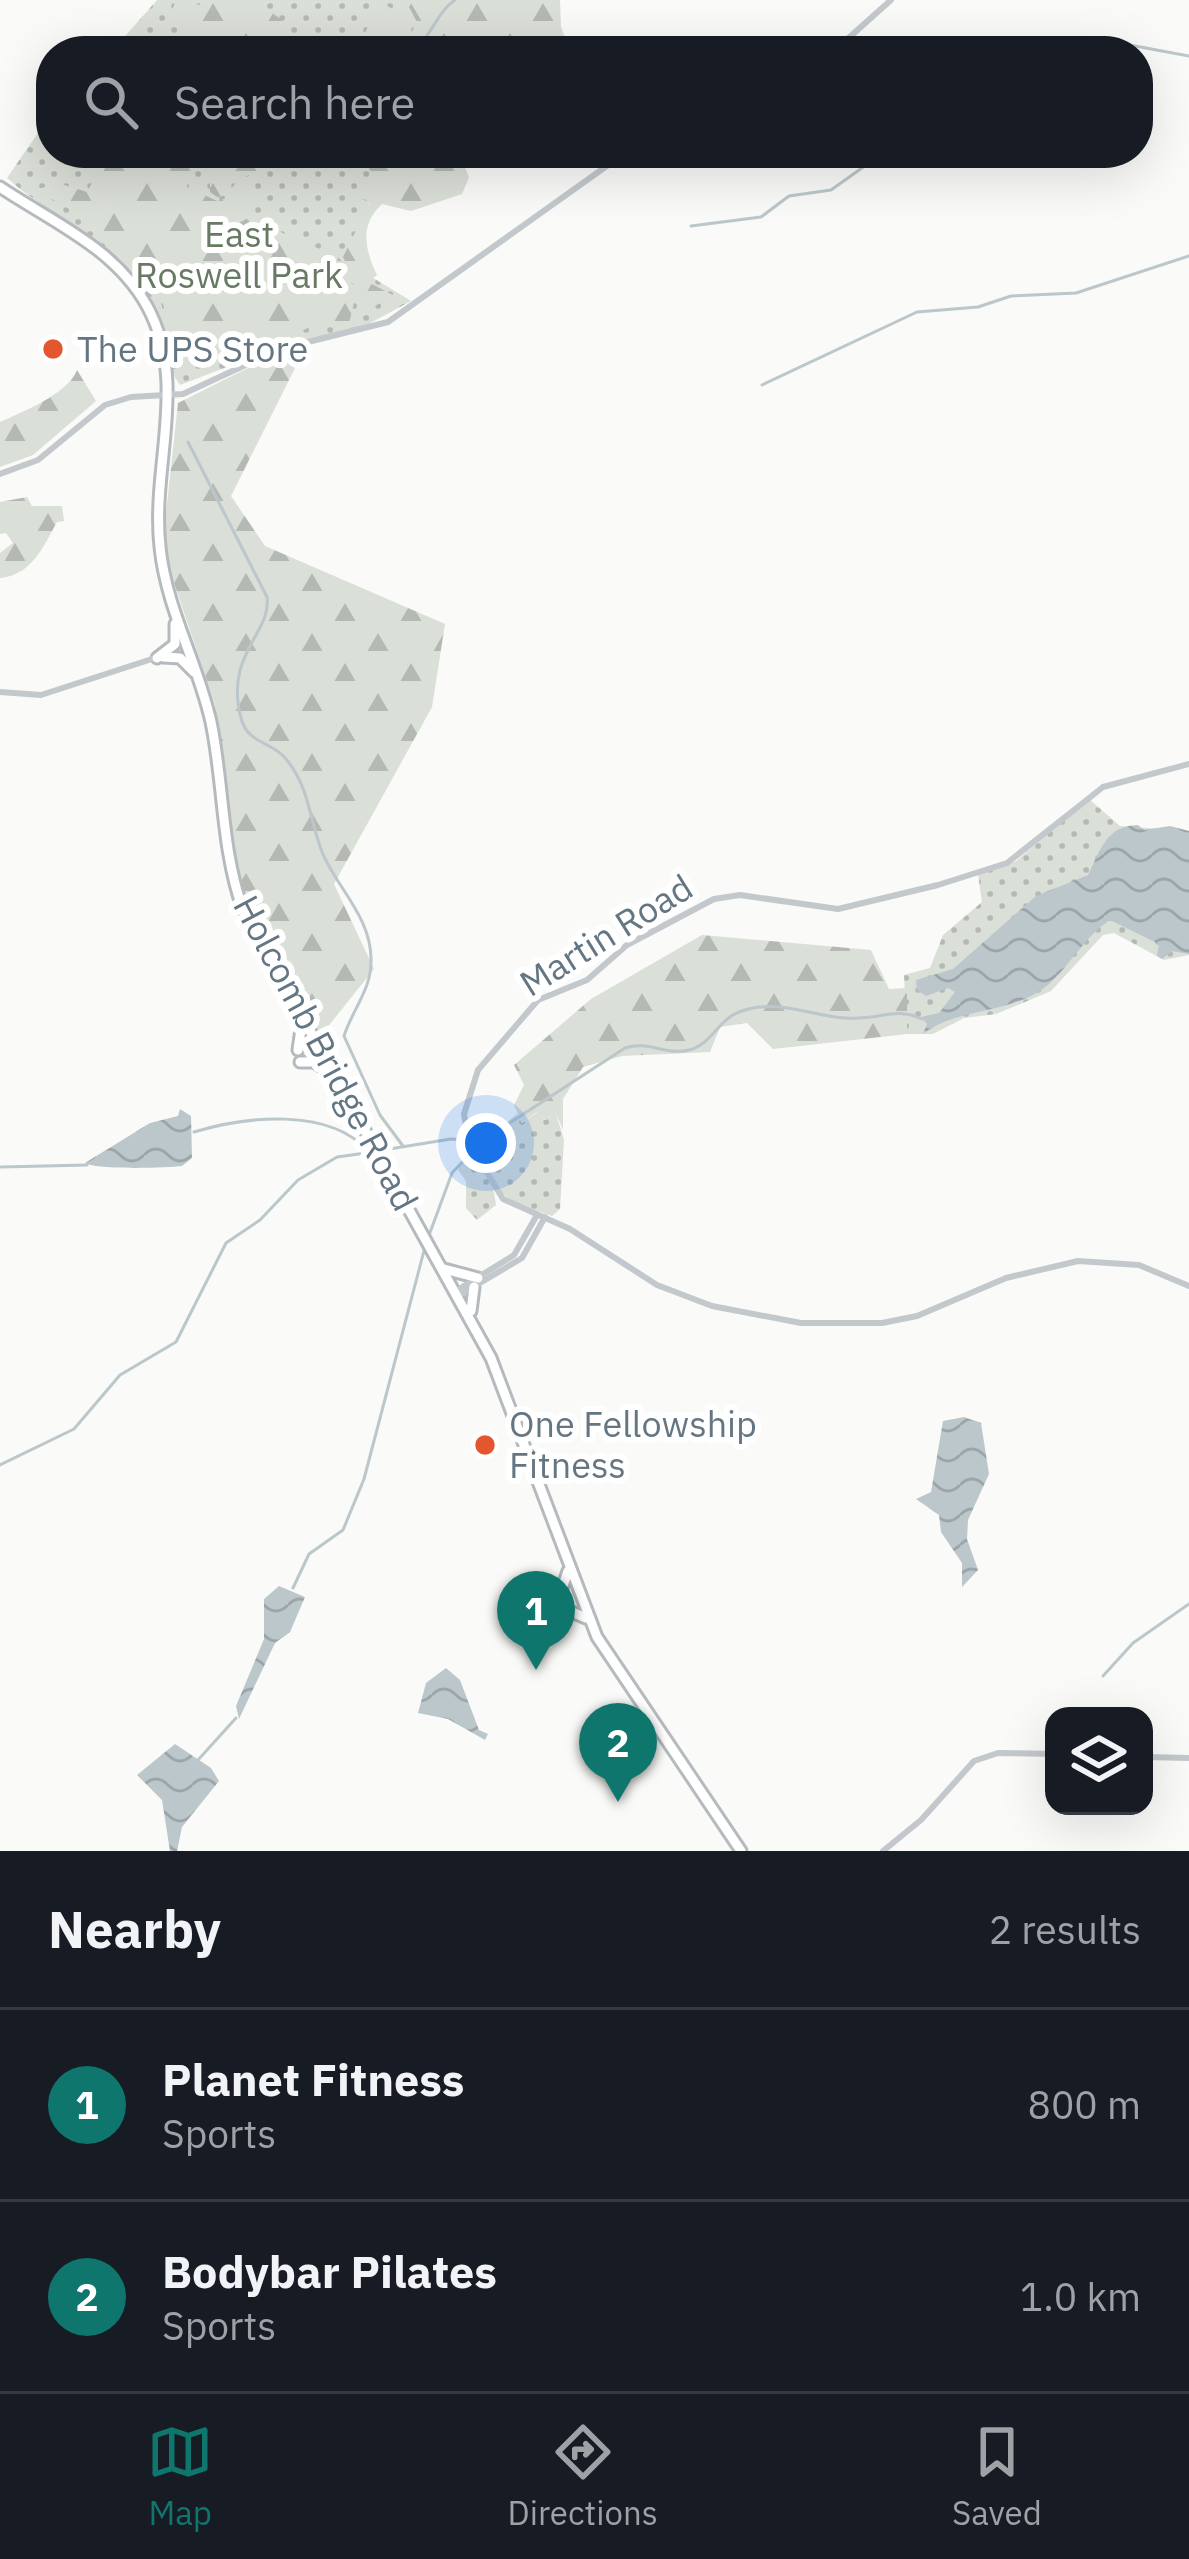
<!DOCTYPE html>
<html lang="en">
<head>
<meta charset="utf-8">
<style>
	:root { --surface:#171b24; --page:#20242c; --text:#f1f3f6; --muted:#9ea1a6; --line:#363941; --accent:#0f766e }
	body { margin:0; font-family:"IBM Plex Sans",sans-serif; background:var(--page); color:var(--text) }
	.controls { position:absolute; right:36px; bottom:36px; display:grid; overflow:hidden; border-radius:24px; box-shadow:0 12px 48px #0002 }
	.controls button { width:108px; height:108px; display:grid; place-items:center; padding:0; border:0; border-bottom:3px solid var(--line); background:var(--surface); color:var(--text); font:60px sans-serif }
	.you { position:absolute; left:486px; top:1143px; width:42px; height:42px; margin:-30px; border:9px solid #fff; border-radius:50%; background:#1a73e8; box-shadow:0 0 0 18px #1a73e833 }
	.badge { display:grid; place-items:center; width:78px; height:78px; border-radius:50%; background:var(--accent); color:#fff; font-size:39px; font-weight:700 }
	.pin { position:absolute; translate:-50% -99px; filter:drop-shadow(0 3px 6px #0008) }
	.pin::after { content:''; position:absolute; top:63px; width:42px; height:36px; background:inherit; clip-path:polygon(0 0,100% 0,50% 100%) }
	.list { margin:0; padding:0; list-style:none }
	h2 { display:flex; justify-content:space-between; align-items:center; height:156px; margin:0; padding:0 48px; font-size:51px }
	h2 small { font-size:39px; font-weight:400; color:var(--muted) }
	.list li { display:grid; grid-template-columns:78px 1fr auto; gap:36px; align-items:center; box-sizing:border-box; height:192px; padding:0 48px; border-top:3px solid var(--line) }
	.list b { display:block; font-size:45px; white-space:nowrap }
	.list p { margin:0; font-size:39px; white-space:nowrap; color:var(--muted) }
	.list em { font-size:39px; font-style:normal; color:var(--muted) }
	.icon { flex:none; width:66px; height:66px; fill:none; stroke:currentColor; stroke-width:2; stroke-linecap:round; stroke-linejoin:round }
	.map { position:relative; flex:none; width:1189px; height:1851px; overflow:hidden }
	.search { position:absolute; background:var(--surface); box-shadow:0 12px 48px #0002; left:36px; right:36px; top:36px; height:132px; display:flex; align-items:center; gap:30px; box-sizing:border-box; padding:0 42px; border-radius:48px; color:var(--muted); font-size:45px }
	.sheet { height:540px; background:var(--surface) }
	nav { display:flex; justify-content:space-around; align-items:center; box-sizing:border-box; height:168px; border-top:3px solid var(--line); background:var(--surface); font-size:33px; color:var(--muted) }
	nav a { display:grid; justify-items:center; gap:6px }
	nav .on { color:var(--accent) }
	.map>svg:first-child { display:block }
	.grass { fill:url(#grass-dots) }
	.forest { fill:url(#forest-firs) }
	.garden { fill:#dadfd7 }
	.water { fill:url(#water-waves) }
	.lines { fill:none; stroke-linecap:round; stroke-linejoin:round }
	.stream { stroke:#bbc7cb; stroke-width:3 }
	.primary-casing { stroke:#b5babe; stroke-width:15 }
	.tertiary { stroke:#c3c8cc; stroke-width:6 }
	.primary { stroke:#fff; stroke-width:9 }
	.poi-dot { fill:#e4572e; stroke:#fff; stroke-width:4.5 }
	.labels { text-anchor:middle; stroke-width:12; stroke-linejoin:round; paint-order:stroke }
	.park-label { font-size:36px; fill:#687a64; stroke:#fff }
	.poi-label { font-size:36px; fill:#657683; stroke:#fff; text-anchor:start }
	.street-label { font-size:36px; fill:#657683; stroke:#fff }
</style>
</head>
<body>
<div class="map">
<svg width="1189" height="1851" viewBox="0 0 1189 1851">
	<defs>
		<pattern id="grass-dots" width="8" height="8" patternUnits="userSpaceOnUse" patternTransform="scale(3)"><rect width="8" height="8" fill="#dadfd7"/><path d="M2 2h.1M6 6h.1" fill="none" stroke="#b4b9b4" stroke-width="1.8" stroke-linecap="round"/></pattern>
		<pattern id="forest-firs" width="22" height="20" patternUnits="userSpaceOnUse" patternTransform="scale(3)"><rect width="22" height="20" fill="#dadfd7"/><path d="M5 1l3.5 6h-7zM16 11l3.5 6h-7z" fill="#b4b9b4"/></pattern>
		<pattern id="water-waves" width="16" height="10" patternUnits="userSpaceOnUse" patternTransform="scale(3)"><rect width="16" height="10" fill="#bbc7cb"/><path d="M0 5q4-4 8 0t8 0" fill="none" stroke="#9ca6aa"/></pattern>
	</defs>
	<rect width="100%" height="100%" fill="#fafaf8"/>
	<!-- grass -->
	<g class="grass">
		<path d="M157,0H446L427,51H112Z"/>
		<path d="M51,114V153H388L347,262L411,301L365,326L264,353L180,385C166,368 161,318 143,291C108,239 52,218 7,178Z"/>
		<path d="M1089,799L1120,826L1189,831V955L1164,960L1114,933L1103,935L1051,991L996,1014L964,1018L933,1034H907L904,975L930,968L943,935L982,902L978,874L1016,861Z"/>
		<path d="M538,1112L545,1120L556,1113L564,1140L560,1209L552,1216L515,1203L493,1186L496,1205L477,1220L466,1208V1181L458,1170L463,1158L517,1114L522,1123Z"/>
	</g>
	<!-- forest -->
	<g class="forest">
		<path d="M176,0L200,5L204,0H255L283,21L286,33L277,51H196L189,28L175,15L167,24Z"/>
		<path d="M413,0H560L561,27L570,51H402L417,22L409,7Z"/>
		<path d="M84,153H196L187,187L217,201L237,195L231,189L237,181L230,184L228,195L217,197L210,192V173L193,162L198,153L264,167L243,178L244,195L263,196L265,206L246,201L241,220L248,225L267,218L276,230L331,254L328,278L355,298L349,324L313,326L246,353L182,362C164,327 168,286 135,260L159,292L163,312L119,248L130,253L90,221L36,190L48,186V180L87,192L92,183L81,174Z"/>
		<path d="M357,153H459L469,177L462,194L411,211L382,204C359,225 365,250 377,275L368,282L406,302L395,309L388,298L370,309L362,292L336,269L338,257L351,273L343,257L370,202L362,198L373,174Z"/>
		<path d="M305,348L231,496L265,546L445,624L432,707L334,884L374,969L314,1044L232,885L215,705L167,562L164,531L178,403L274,355Z"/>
		<path d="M77,370L96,401L33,455L0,467V422C22,412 68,394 77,370Z"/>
		<path d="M27,497L32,506H62L64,521L57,522C43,547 32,575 0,578V553L13,543L6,533L0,534V502Z"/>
		<path d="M702,935L871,950L889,989L907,988V1034L773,1049L747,1023L720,1027L710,1052L622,1056L583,1067L563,1099V1130L556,1113L545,1120L537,1112L522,1123L514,1105L524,1085L514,1065L591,999Z"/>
	</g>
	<!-- garden -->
	<path class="garden" d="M379,2L413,19L400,51H357Z"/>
	<!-- water -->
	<g class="water">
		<path d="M1138,825L1144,830L1170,826L1189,831V954L1172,951L1162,959L1157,956L1159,944L1110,920C1082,938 1070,968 1044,988C1007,1015 958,1007 923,1034L927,1024L921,1017L939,1013L955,992L948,988L926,996L917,990L916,980L953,969L1036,896L1088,875C1101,849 1106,826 1138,825Z"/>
		<path d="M180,1109L191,1116L192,1158L182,1166C165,1168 96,1170 85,1163L150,1123L178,1116Z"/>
		<path d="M964,1417L981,1423L989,1474L968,1520L967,1539L978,1570L962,1587V1563L941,1532L939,1515L916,1499L931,1492L943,1421Z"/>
		<path d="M279,1586L305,1597L290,1632L275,1643L239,1719L236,1706L264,1639V1599Z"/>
		<path d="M446,1668L460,1680L479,1730L488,1734L485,1740L448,1719L418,1713L426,1683Z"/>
		<path d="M175,1744L211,1768L219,1781L182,1827L177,1851H170L162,1800L137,1775Z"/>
	</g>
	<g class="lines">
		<!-- stream -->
		<g class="stream">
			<path d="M414,51C432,34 439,10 455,0"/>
			<path d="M1020,51L1044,38L1073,50L1119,43L1189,56"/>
			<path d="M691,226L761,217L789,196L831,190L883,153"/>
			<path d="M762,385L917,312L978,307L1011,296L1076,293L1189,256"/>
			<path d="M188,442L267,597C272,633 224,654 241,718C248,745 271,740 286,759C310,788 309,819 322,852C337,888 371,917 371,959C372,989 353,1008 344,1036L380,1115L403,1146"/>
			<path d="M194,1132C244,1117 329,1106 369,1152"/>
			<path d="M383,1150L451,1139L480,1140"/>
			<path d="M1,1167L87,1165"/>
			<path d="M428,1238L452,1173L482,1141L625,1048C648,1040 666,1056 689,1050C712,1044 718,1020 739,1012C780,996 820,1021 859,1018C883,1017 899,1008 922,1019"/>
			<path d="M0,1465L74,1429L120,1375L176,1342L226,1243L260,1220L298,1180L337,1157L373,1152"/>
			<path d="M293,1588L309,1554L343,1530L364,1479L425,1247"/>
			<path d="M1103,1676L1133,1643L1189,1604"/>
			<path d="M198,1760L236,1718"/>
		</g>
		<defs>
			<g id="primary">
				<path d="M0,187C52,222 115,248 147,306C189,383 151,465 160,547C166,608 198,663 211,722C224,784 221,849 243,910L491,1358L597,1637L741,1851"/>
				<path d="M163,657L180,658L194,672"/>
				<path d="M157,658L175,644V624"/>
				<path d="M298,1050L302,1022"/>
				<path d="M300,1062H314L327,1070"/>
				<path d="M444,1269L478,1278"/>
				<path d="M471,1311L474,1287"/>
				<path d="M557,1603L568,1571"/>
				<path d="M546,1616L567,1610L586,1618"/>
			</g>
		</defs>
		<!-- primary casing -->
		<use href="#primary" class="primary-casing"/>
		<!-- tertiary -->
		<g class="tertiary">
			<path d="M834,51L891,0"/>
			<path d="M0,474L38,460L105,405L131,397L183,394L280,349L388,322L625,153"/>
			<path d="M0,692L41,695L155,658"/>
			<path d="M1189,764L1103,787L1007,863L938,885L838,909L740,895L714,899L627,945L587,980L538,1000L478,1070L464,1114L469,1143L503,1199L570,1229L657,1285L712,1306L801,1323H882L917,1316L1006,1278L1078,1261L1139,1265L1189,1286"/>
			<path d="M456,1291L514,1255L537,1215"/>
			<path d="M458,1296L522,1258L545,1217"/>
			<path d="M1144,1757L1189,1758"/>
			<path d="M883,1851L921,1820L974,1761L998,1753L1054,1754"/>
		</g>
		<!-- primary -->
		<use href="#primary" class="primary"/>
	</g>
	<!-- markers -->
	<g class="poi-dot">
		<circle cx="53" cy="349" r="12"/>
		<circle cx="485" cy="1445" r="12"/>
	</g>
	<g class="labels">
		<!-- park labels -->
		<g class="park-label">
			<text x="239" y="247">East<tspan x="239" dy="41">Roswell Park</tspan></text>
		</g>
		<!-- poi labels -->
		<g class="poi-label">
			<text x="77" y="362">The UPS Store</text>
			<text x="509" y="1437">One Fellowship<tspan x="509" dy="41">Fitness</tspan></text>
		</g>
		<!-- street labels -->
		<g class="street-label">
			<text transform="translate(606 935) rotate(-32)" y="13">Martin Road</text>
			<text transform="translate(326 1053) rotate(62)" y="13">Holcomb Bridge Road</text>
		</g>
	</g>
</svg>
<div class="controls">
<button><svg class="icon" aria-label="layers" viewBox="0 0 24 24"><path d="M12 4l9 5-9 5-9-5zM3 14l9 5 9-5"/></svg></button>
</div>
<div class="you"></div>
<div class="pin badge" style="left:536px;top:1670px">1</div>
<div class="pin badge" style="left:618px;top:1802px">2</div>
<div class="search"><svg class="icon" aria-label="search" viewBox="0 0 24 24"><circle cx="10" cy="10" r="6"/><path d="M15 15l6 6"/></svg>Search here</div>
</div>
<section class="sheet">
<h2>Nearby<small>2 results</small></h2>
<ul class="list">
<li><span class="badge">1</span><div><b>Planet Fitness</b><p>Sports</p></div><em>800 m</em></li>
<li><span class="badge">2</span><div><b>Bodybar Pilates</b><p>Sports</p></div><em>1.0 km</em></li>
</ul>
</section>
<nav>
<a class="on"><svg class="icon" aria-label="map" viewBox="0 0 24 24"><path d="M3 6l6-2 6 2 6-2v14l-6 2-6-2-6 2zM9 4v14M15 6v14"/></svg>Map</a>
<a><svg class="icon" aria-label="directions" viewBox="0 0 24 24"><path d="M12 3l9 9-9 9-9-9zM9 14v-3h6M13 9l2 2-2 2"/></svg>Directions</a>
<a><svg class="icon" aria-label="saved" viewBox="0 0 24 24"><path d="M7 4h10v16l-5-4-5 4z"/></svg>Saved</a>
</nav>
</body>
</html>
